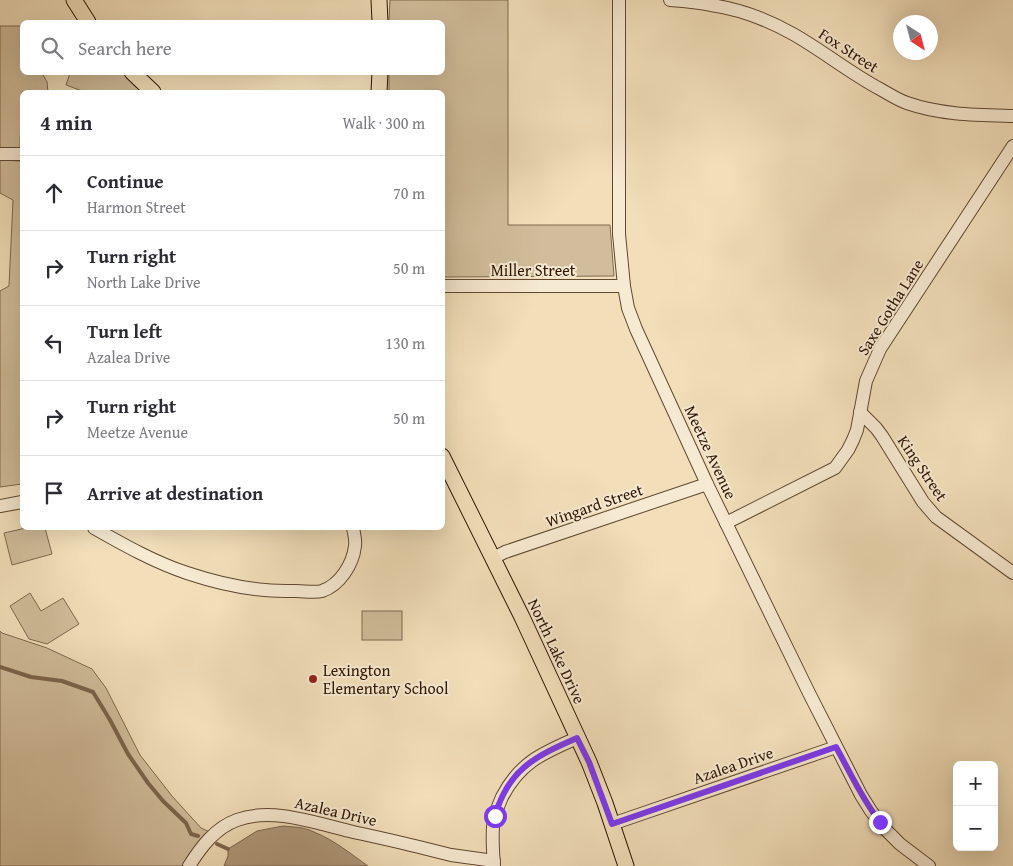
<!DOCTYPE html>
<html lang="en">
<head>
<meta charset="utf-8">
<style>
	:root { --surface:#fff; --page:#f2f2f3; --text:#2b2b33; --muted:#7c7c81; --line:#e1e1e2 }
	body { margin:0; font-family:"Gentium Book Plus",serif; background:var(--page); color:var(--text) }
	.controls { position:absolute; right:15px; bottom:15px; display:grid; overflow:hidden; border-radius:8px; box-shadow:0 5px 20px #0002 }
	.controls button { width:45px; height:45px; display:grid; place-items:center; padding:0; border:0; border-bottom:1px solid var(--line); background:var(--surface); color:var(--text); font:25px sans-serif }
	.compass { position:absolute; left:893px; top:15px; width:45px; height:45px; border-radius:50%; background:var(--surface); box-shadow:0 5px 20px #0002; rotate:144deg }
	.stop { position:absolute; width:15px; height:15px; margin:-11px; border:4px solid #7c3aed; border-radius:50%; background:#fff }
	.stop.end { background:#7c3aed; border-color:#fff; box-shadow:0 1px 5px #0008 }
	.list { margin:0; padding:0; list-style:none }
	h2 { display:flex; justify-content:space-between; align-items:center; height:65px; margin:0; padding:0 20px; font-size:21px }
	h2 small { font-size:16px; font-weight:400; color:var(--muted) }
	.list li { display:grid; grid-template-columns:32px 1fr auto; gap:15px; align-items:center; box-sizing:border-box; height:75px; padding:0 20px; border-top:1px solid var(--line) }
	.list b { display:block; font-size:19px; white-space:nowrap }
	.list p { margin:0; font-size:16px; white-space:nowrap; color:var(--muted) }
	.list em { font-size:16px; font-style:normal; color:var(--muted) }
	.icon { flex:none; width:28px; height:28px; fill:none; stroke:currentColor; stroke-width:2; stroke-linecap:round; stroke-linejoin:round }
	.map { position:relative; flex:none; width:1013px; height:866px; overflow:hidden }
	.search { position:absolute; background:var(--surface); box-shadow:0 5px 20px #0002; left:20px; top:20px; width:425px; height:55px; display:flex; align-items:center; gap:12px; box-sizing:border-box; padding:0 18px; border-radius:8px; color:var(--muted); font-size:19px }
	.panel { position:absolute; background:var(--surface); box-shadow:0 5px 20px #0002; left:20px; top:90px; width:425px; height:440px; border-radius:8px }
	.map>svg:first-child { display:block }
	.green { fill:#d1bd9b; stroke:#80694f }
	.water { fill:#b09a7c; stroke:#7c654c }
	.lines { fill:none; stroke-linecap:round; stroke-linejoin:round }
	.stream { stroke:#7c654c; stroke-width:4 }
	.minor-casing { stroke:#604831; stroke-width:14 }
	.major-casing { stroke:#2f1503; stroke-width:17 }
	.minor { stroke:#f7ead2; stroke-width:12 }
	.major { stroke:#f2dfba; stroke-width:15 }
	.route { stroke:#7c3aed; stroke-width:6 }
	.poi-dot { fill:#8f2418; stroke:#f7ead2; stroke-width:2 }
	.labels { text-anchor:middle; stroke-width:4; stroke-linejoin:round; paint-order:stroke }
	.street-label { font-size:16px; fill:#2f1503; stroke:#f7ead2 }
	.poi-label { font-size:16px; fill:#2f1503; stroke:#f7ead2; text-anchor:start }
</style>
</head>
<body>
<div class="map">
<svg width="1013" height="866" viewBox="0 0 1013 866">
	<rect width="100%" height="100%" fill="#f2dfba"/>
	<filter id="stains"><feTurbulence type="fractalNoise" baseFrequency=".004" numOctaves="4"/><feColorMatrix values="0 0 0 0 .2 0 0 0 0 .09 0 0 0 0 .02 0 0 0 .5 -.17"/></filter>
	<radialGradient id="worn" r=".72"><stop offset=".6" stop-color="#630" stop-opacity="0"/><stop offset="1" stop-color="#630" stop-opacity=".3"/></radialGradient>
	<!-- green -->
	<g class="green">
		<path d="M390,0H508V225H610L614,276L443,277L442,92H389V73L442,72V22H389Z"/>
		<path d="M0,26H22V72L42,73L47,82L48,92H22V111H21L20,148L0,150Z"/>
		<path d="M70,73H132L153,92H85L66,85Z"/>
		<path d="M0,160L22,161V484L0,487V291L9,286L13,200L0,193Z"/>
		<path d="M26,528H45L52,554L12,565L4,533Z"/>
		<path d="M30,593L41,611L63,598L79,624L47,644L29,639L10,606Z"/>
		<rect x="362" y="611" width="40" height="29"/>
		<path d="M0,631L2,633L47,648L92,669L106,688L140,755L172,796L201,828L214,834L189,866H0Z"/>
	</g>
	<!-- water -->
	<path class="water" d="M283,826C294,827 304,827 314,832C334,840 351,854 368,866H224L228,856V849L257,831Z"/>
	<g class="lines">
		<!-- stream -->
		<g class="stream">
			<path d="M0,667L31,677L62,681L93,692L110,720L128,754L148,783L163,801L186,823L191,834L198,836"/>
			<path d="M217,844L228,849"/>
		</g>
		<defs>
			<g id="minor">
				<path d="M619,0V234L624,286L628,308L636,329L707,484L809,693L861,795L871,811L885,829L900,844L929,866"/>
				<path d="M670,0C684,1 698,2 711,5C740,9 768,20 793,34C823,51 850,73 880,89C889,94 898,100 907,103C941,115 978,115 1013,116"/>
				<path d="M0,154H22"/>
				<path d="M442,286H624"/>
				<path d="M860,412L876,428L882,436L923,502L936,517L1013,573"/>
				<path d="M0,506L22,502"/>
				<path d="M726,523L835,468L848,450L853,440L857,430L866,381L880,349L1013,146"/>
				<path d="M94,528C124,545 154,562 187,573C211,581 240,588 265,590C275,591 286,591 296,591C304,591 315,593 322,591C340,585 353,564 355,546C356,541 354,533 353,528"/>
				<path d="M493,558L505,552L707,484"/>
				<path d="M612,824L836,747"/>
				<path d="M189,866C201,847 215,828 237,820C272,807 315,823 349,831C376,837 404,843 431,850L451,855L494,861"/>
				<path d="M494,866C493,853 492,840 493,827C494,817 498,806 502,797C520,762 543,753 577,738"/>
			</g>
			<g id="major">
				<path d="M74,0L88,22"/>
				<path d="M379,0L380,22"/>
				<path d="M132,72L153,92"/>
				<path d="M379,92L380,72"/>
				<path d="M442,456L522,617L589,762L605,803L626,866"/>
			</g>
		</defs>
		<!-- minor casing -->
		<use href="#minor" class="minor-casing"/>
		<!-- major casing -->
		<use href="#major" class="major-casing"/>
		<!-- minor -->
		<use href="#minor" class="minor"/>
		<!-- major -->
		<use href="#major" class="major"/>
	</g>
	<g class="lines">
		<!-- route -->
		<path class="route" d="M495,816C508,769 536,756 577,738L589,762L612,824L836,747C850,772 862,799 880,822"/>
	</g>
	<!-- markers -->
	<circle class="poi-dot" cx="313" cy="679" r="5"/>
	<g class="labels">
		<!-- street labels -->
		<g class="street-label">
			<text transform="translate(849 50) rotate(33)" y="6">Fox Street</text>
			<text x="533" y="276">Miller Street</text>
			<text transform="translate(890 307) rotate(-58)" y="6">Saxe Gotha Lane</text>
			<text transform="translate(711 452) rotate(65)" y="6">Meetze Avenue</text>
			<text transform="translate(923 468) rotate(56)" y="6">King Street</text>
			<text transform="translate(594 505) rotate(-19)" y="6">Wingard Street</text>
			<text transform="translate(557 651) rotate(65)" y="6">North Lake Drive</text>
			<text transform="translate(733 765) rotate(-19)" y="6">Azalea Drive</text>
			<text transform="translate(336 811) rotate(13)" y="6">Azalea Drive</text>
		</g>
		<!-- poi labels -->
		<g class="poi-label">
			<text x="323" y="676">Lexington<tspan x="323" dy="18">Elementary School</tspan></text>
		</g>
	</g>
	<rect width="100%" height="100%" filter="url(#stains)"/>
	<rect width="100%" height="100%" fill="url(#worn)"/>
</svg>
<div class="controls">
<button>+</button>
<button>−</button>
</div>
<svg class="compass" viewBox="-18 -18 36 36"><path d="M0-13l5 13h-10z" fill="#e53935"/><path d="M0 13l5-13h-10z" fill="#7c7c81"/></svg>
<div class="stop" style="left:495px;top:816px"></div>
<div class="stop end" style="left:880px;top:822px"></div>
<div class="search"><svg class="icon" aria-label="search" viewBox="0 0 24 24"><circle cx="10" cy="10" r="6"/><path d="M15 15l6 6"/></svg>Search here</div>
<section class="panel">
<h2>4 min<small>Walk · 300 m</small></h2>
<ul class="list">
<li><svg class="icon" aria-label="ahead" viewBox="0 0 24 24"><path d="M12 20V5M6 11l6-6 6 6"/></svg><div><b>Continue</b><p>Harmon Street</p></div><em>70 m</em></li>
<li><svg class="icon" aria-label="right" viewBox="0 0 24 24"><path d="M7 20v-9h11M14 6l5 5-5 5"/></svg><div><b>Turn right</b><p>North Lake Drive</p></div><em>50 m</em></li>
<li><svg class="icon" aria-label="left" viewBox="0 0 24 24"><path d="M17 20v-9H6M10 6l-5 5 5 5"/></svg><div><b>Turn left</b><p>Azalea Drive</p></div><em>130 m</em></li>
<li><svg class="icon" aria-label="right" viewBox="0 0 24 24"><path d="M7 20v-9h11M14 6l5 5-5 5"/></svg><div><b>Turn right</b><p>Meetze Avenue</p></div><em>50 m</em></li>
<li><svg class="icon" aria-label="arrive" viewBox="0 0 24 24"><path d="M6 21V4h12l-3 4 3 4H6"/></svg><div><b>Arrive at destination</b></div></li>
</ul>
</section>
</div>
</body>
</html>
